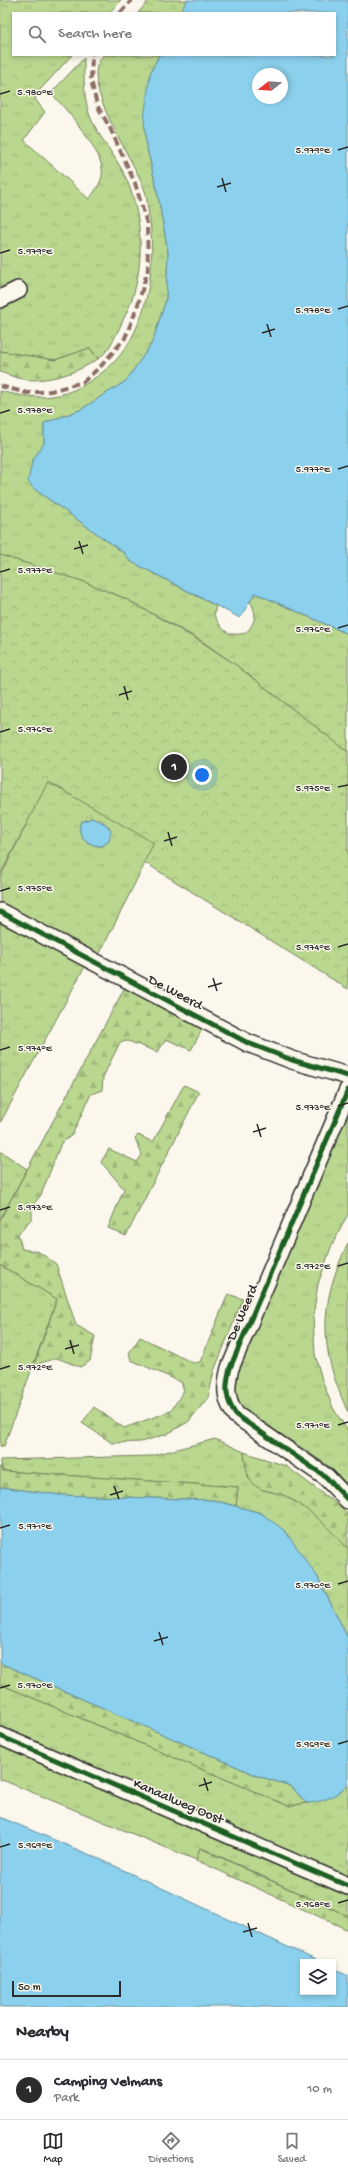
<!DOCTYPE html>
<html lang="en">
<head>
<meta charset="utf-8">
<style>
	:root { --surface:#fff; --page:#f2f2f3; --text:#2b2b33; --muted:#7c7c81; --line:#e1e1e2; --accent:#2b2b2b }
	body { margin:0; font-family:"Gochi Hand",sans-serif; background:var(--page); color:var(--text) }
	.controls { position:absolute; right:12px; bottom:12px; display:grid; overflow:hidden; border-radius:0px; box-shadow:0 2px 6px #0003 }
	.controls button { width:36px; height:36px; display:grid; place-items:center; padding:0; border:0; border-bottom:1px solid var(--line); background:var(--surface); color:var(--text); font:20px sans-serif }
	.compass { position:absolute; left:252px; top:68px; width:36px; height:36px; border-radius:50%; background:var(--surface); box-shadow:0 2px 6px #0003; rotate:253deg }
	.scale { position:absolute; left:12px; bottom:10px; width:109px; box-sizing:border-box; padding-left:4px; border:2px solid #2b2b2b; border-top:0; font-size:11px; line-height:14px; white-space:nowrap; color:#2b2b2b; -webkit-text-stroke:3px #fbf7ec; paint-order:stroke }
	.you { position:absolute; left:202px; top:775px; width:14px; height:14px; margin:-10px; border:3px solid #fff; border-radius:50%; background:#1a73e8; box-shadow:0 0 0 6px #1a73e833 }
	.badge { display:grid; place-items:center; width:26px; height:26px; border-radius:50%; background:var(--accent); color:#fff; font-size:13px; font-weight:700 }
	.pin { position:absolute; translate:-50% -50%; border:2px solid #fff; box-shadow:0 1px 4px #0006 }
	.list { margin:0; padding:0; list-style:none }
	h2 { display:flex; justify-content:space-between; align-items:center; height:52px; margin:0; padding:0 16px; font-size:17px }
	h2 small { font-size:13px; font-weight:400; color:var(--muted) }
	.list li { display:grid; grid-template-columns:26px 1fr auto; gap:12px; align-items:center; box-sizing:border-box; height:60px; padding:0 16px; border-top:1px solid var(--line) }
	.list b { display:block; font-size:15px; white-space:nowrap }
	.list p { margin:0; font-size:13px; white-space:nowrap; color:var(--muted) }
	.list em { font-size:13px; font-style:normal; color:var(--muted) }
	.icon { flex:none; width:22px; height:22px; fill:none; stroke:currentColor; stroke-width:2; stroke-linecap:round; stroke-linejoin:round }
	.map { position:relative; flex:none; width:348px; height:2007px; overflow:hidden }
	.search { position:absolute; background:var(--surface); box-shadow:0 2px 6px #0003; left:12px; right:12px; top:12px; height:44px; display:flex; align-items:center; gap:10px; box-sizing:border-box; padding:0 14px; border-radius:0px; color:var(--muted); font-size:15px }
	.sheet { height:112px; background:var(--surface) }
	nav { display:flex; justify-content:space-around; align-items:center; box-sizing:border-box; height:56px; border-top:1px solid var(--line); background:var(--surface); font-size:11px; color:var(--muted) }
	nav a { display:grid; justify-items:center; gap:2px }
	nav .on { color:var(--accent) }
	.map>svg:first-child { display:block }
	.grass { fill:url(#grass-tufts); stroke:#72815d; fill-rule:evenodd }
	.forest { fill:url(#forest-firs); stroke:#72815d }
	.park { fill:url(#park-crowns); stroke:#72815d }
	.water { fill:#8bd0ec; stroke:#658e9f; fill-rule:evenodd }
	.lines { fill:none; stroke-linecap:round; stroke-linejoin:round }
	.street-casing { stroke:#2b2b2b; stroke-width:20 }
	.street { stroke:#fbf7ec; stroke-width:17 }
	.quiet { stroke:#8d6e63; stroke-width:4; stroke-dasharray:8 4; stroke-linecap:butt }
	.cycleway-casing { stroke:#fbf7ec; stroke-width:8 }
	.cycleway { stroke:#1b5e20; stroke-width:5 }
	.ticks { fill:none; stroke:#2b2b2b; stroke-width:1.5 }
	.labels { text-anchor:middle; stroke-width:3; stroke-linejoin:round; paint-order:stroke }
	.street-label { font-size:14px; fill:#2b2b2b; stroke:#fbf7ec }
	.ticks-label { font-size:10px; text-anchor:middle; fill:#2b2b2b; stroke:#fbf7ec; stroke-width:3; stroke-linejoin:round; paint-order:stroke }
</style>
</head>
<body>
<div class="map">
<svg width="348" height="2007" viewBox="0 0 348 2007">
	<defs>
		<pattern id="grass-tufts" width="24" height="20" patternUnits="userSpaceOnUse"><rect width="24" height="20" fill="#bad78f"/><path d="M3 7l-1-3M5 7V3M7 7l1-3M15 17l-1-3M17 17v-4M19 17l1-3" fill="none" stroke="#a0b97c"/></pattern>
		<pattern id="forest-firs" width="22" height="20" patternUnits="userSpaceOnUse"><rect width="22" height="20" fill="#bad78f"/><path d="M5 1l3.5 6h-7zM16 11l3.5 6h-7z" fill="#a0b97c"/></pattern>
		<pattern id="park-crowns" width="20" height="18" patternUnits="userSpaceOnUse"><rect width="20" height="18" fill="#bad78f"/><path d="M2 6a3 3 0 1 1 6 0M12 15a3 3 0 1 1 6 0" fill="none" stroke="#a0b97c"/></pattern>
	</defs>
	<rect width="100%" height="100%" fill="#fbf7ec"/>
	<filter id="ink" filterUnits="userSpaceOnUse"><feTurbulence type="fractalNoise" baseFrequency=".025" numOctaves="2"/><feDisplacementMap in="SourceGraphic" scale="8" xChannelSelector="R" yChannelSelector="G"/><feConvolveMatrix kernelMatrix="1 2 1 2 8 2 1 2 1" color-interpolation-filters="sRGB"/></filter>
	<g filter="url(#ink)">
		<!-- grass -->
		<g class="grass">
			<path d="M0,0H121L109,13H13V55H72L38,92L35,99L45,112L24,140L89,199C96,190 104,180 102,168C99,147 66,109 51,93L84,58C84,80 83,101 92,121C100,138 112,152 121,168C145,212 147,274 124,318C118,331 110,351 98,359L90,348L55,360L0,351V293L3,291L0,288Z"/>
			<path d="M149,0H187L180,13H138Z"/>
			<path d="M103,55H159L150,74L146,144L157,190L168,252L166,300L152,343L126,381L80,410L44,423V443L32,462L33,488L124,553L130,561L216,606L214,615C223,631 227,637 246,633C255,622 258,615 250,601L255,593L348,634V752L236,665L200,640L124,598L82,581L0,555V391C43,402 69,399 104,371C149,337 158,261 148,209C147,202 147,195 144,188C133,159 89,96 97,66C98,62 102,58 103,55Z"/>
			<path d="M47,782L131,827L155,843L100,953L95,955L0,906V878ZM92,818L101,820L109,827V841L102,846C89,847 75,835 81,822Z"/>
			<path d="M0,923L85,966L0,1123Z"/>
			<path d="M348,1111V1214L331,1247L318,1284L313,1317L315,1354L322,1380L333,1408L348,1431V1485L330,1467L293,1442L246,1415L235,1399L234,1379Z"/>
			<path d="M0,1151L27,1169L0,1220Z"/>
			<path d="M348,1243V1412C319,1350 318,1305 348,1243Z"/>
			<path d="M0,1265L57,1299L4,1446H0Z"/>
			<path d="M215,1439L244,1452L248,1477L263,1490L284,1495L315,1514L348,1548V1638L317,1576L261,1513L236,1506L238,1487L3,1471L0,1460L151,1456Z"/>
			<path d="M0,1684L289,1806C311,1802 332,1802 348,1784V1876L316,1864L0,1727Z"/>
			<path d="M0,1739L348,1890V1916L202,1848H200L196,1860L0,1779Z"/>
		</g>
		<!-- forest -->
		<g class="forest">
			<path d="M90,348L98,359C78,372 55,380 30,380C21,380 9,375 0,372V351L55,360Z"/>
			<path d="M125,987L204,1026L191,1050L166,1039L158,1052L128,1041L120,1042L103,1077L102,1090L91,1094L72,1135L61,1143L41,1195L32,1206V1218L18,1234L22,1249L39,1252L56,1264L76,1325L95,1336L90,1361L80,1367L57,1358L34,1365L57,1299L0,1265V1220Z"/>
			<path d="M184,1085L199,1092L126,1236L108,1228L124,1189L101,1162L109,1149L137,1162L142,1155L135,1138L138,1135L153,1142Z"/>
			<path d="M228,1294L243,1299L214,1371L208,1398L188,1422L167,1434L141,1442L112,1443L82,1423L94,1407L124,1428L171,1411L184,1390L181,1382L131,1360L129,1353L140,1337L193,1363L200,1362Z"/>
			<path d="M244,1452L286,1466L342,1508L348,1515V1548C328,1528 310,1508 285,1496C275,1491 261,1492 253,1484C246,1476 245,1462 244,1452Z"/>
			<path d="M0,1466L3,1471L238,1487L236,1506L213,1500L60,1495L0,1487Z"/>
			<path d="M0,1663L258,1776L291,1786L306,1803L289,1806L0,1684Z"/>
			<path d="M200,1848L348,1916V1930L196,1860Z"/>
		</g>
		<!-- park -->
		<path class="park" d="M0,555L82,581L124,598L200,641L236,665L348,752V989L144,862L154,843L48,782L0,875Z"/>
		<!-- water -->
		<g class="water">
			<path d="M187,0H348V634L255,593L240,618L130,561L124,553L33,488L28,481L32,462L44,443V423L80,410L126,381L152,343L166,300L168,252L157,190L146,144L144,119L150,74L159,55H335V13H180ZM258,74H282V98H258Z"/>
			<path d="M92,818L106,824L111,831L109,841L102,846C89,847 75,835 81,822Z"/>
			<path d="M0,1487L60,1495L213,1500L261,1513L285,1531L317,1576L348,1638V1784C337,1796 322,1803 306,1803L291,1786L258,1776L0,1663Z"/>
			<path d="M0,1817L102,1860L320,1962H303V1992H333V1968L348,1976V2007H0Z"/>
		</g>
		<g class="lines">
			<defs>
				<g id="street">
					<path d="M0,299L18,290"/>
					<path d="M0,912L248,1043L292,1060L348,1076"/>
					<path d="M348,1090L230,1368C225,1387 225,1399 236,1415L326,1477L348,1500"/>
					<path d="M0,1736L348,1886"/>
				</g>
			</defs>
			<!-- street casing -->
			<use href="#street" class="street-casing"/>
			<!-- street -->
			<use href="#street" class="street"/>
			<!-- quiet -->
			<g class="quiet">
				<path d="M120,13L132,0"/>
				<path d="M0,386L27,393L51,391L83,382L101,366L125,338L137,308L148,269L147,224L135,183L110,128L97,105L91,80L92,55"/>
			</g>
			<defs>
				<g id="cycleway">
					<path d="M0,912L248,1043L292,1060L348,1076"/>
					<path d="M348,1090L230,1368C225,1387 225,1399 236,1415L326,1477L348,1500"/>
					<path d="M0,1736L348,1886"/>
				</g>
			</defs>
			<!-- cycleway casing -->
			<use href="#cycleway" class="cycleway-casing"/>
			<!-- cycleway -->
			<use href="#cycleway" class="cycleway"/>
		</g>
	</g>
	<!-- ticks -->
	<path class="ticks" d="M0,94L10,91M338,150L348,147M222,178L226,192M217,187L231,183M0,253L10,250M338,309L348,306M267,324L271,337M262,333L275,329M0,413L10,410M338,469L348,466M79,541L83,554M74,549L88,545M0,572L10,569M338,628L348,625M124,686L128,700M119,695L132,691M0,732L10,729M338,787L348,785M168,832L172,846M164,841L177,837M0,891L10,888M338,947L348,944M213,978L217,991M208,987L222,983M0,1050L10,1047M338,1106L348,1103M257,1124L261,1137M253,1132L266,1128M0,1210L10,1207M338,1266L348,1263M70,1340L74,1354M65,1349L79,1345M0,1369L10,1366M338,1425L348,1422M114,1486L119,1499M110,1495L123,1491M0,1528L10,1525M338,1584L348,1581M159,1632L163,1645M154,1641L168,1637M0,1688L10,1685M338,1744L348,1741M204,1778L208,1791M199,1786L212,1782M0,1847L10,1844M338,1903L348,1900M248,1923L252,1937M243,1932L257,1928"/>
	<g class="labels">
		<!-- street labels -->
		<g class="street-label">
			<text transform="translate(176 991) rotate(28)" y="5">De Weerd</text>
			<text transform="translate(241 1312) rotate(-67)" y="5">De Weerd</text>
			<text transform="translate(179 1800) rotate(23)" y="5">Kanaalweg Oost</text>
		</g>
	</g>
	<g class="ticks-label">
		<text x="35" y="95">5.980°E</text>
		<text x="313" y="153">5.979°E</text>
		<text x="35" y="254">5.979°E</text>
		<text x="313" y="313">5.978°E</text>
		<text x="35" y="413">5.978°E</text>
		<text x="313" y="472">5.977°E</text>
		<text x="35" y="573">5.977°E</text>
		<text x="313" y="632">5.976°E</text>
		<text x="35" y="732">5.976°E</text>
		<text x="313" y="791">5.975°E</text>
		<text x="35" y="891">5.975°E</text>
		<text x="313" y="950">5.974°E</text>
		<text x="35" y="1051">5.974°E</text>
		<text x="313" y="1110">5.973°E</text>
		<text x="35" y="1210">5.973°E</text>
		<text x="313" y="1269">5.972°E</text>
		<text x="35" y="1370">5.972°E</text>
		<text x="313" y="1428">5.971°E</text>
		<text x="35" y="1529">5.971°E</text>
		<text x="313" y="1588">5.970°E</text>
		<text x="35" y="1688">5.970°E</text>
		<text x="313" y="1747">5.969°E</text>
		<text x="35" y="1848">5.969°E</text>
		<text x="313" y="1907">5.968°E</text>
	</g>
</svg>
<div class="controls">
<button><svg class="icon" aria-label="layers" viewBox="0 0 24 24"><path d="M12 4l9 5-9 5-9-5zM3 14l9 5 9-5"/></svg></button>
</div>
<svg class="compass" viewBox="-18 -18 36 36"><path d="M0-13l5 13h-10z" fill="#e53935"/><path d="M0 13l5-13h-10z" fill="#7c7c81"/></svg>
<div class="scale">50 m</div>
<div class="you"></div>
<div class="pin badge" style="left:174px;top:767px">1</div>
<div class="search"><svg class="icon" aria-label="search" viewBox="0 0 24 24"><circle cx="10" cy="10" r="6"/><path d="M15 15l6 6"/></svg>Search here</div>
</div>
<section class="sheet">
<h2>Nearby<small></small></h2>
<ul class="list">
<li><span class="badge">1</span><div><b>Camping Velmans</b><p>Park</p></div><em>10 m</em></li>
</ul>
</section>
<nav>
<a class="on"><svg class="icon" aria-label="map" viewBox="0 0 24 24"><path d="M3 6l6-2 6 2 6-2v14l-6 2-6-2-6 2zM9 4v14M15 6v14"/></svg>Map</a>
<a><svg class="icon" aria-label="directions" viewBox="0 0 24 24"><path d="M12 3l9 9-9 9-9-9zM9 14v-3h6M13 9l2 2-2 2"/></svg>Directions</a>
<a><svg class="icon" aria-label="saved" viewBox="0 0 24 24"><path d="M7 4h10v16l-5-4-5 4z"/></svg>Saved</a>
</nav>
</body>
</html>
